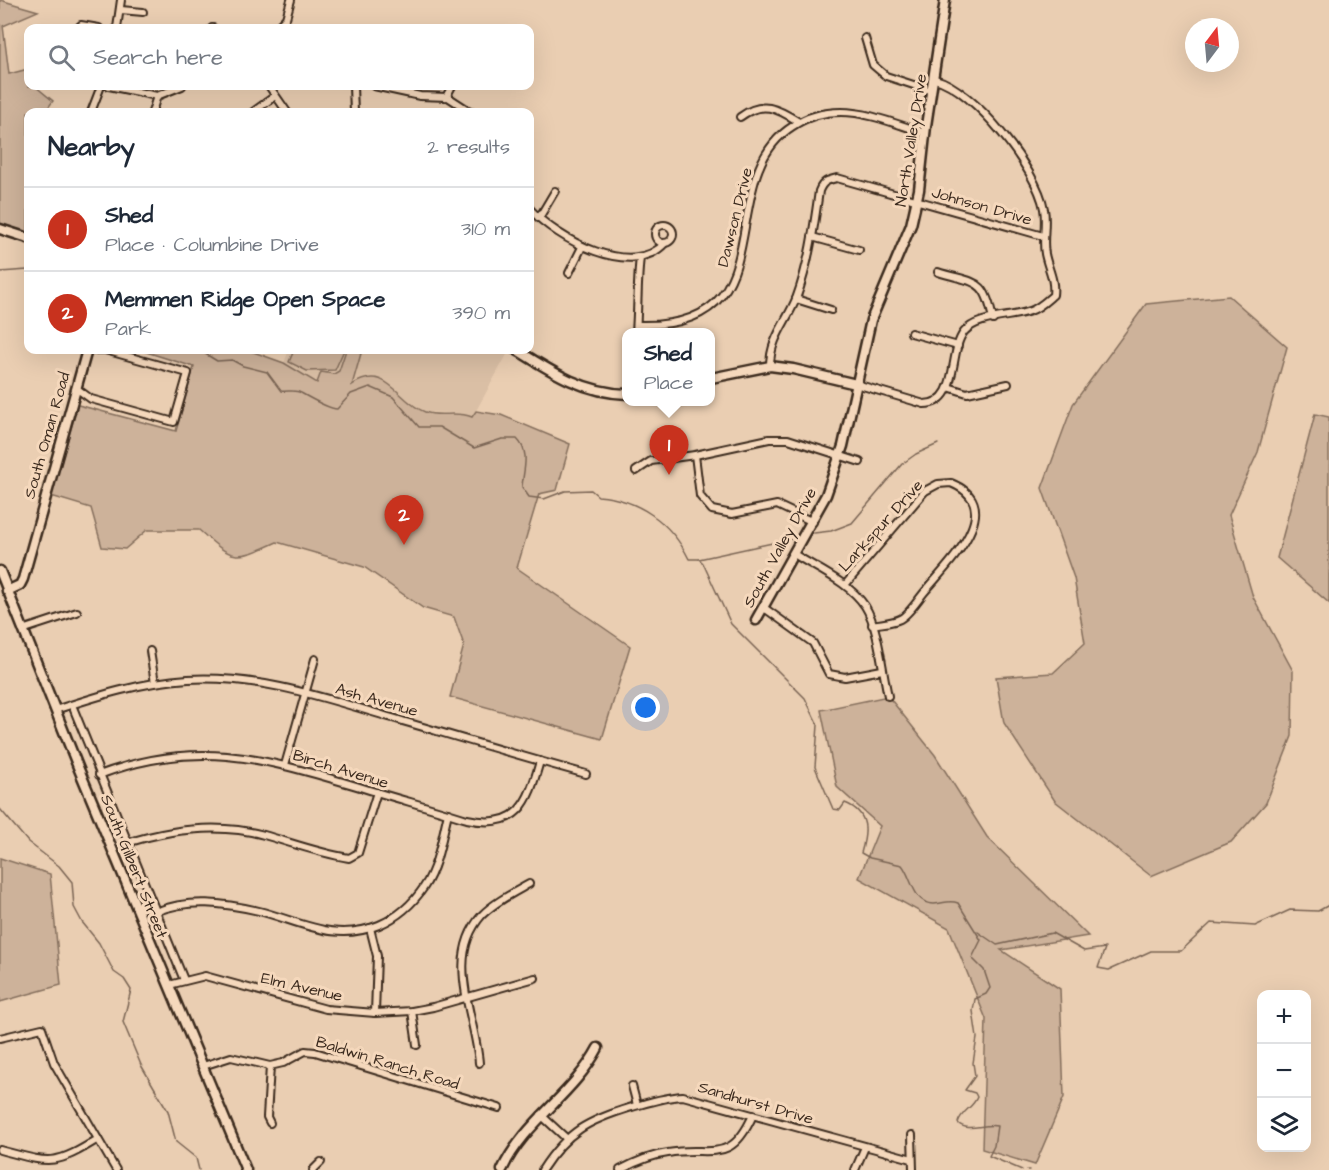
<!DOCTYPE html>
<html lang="en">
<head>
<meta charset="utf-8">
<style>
	:root { --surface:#fff; --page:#f6f6f7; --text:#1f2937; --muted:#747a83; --line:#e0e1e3; --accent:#c8321e }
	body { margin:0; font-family:"Architects Daughter",sans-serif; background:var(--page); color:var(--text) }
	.controls { position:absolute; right:18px; bottom:18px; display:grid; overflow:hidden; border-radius:12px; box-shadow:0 6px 24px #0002 }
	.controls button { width:54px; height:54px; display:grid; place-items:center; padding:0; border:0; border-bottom:2px solid var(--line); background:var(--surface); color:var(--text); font:30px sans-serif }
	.compass { position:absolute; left:1185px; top:18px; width:54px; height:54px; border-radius:50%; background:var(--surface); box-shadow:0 6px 24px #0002; rotate:16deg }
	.you { position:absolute; left:646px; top:708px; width:21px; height:21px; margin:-15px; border:4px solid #fff; border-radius:50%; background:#1a73e8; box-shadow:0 0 0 9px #1a73e833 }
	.badge { display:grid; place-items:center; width:39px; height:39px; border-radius:50%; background:var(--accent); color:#fff; font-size:20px; font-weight:700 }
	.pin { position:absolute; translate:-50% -50px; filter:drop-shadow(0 2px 3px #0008) }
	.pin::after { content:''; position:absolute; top:32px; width:21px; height:18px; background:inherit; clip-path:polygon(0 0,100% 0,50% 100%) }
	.popup { position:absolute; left:622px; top:328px; width:93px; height:78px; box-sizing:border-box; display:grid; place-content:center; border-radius:12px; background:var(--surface); filter:drop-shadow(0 2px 4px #0005); font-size:20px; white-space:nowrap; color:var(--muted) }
	.popup b { font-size:22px; color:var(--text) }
	.popup::after { content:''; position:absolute; left:50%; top:100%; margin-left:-12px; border:12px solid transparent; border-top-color:var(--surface) }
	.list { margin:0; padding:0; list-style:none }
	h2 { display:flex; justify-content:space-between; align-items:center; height:78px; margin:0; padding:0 24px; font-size:26px }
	h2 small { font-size:20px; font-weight:400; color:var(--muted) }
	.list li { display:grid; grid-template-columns:39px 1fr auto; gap:18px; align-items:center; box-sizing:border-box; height:84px; padding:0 24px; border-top:2px solid var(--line) }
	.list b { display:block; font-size:22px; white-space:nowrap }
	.list p { margin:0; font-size:20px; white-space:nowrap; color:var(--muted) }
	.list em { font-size:20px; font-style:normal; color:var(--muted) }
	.icon { flex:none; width:33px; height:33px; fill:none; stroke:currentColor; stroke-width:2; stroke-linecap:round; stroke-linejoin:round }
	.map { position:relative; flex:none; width:1329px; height:1170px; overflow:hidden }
	.search { position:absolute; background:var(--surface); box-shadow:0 6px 24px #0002; left:24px; top:24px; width:510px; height:66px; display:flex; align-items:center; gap:15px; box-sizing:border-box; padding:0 21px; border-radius:12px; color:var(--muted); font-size:22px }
	.panel { position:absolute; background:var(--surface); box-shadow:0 6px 24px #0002; left:24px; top:108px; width:510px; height:246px; border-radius:12px }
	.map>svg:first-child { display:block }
	.built { fill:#dabfa5 }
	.green { fill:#cdb29a; stroke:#846e5c; stroke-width:1.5 }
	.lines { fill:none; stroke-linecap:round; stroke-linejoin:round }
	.stream { stroke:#796453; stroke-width:1.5 }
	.street-casing { stroke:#3b2a1e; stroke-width:10 }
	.secondary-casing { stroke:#3b2a1e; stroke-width:13 }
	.street { stroke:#f5d8bc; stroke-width:6 }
	.secondary { stroke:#f5d8bc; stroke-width:8 }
	.labels { text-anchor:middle; stroke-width:6; stroke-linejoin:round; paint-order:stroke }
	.street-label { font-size:16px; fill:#3b2a1e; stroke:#f5d8bc }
</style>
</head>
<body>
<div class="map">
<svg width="1329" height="1170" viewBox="0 0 1329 1170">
	<rect width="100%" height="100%" fill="#eaceb2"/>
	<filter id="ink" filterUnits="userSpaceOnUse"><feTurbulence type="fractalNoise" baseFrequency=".0167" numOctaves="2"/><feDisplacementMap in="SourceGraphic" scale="12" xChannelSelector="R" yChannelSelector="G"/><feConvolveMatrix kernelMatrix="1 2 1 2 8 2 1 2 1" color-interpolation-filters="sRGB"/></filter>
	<g filter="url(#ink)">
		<!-- built -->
		<path class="built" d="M289,350H506L509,351L472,418L458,413L424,412L380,379H364L351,386L317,383L284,363Z"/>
		<!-- green -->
		<g class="green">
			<path d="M0,0L38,11L3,26L9,74L28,69V86H35L53,101L45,112H28V232L0,224Z"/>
			<path d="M1229,296L1287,347L1258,452L1229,515L1253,597L1293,671L1292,736L1266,803L1231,842L1151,876L1055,801L1004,723L996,677L1053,673L1085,643L1074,578L1042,488L1073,404L1146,304Z"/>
			<path d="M140,350H248L284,363L317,383L321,372L334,374L339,371L346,350H362L352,385C387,362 398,402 425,412C440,418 456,410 472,417L476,411L501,415L570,444L557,490L539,494L517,568L630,646L602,739L450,697L464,645L454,617L423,608L364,567L277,542C236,561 233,561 199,530H147L125,549L102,547L91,508L51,496L78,405L176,431L194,367Z"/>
			<path d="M294,350H344L335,370L307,371L289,362Z"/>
			<path d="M1315,414L1329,417V603L1277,558Z"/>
			<path d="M888,696L935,755L987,837L1088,936L1001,950L1060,989L1064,1097L1035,1165L982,1149L986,1019L949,928L859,878L880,826L837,787L821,710Z"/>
			<path d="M0,858L50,874L61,985L0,1002Z"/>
		</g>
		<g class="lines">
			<!-- stream -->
			<g class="stream">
				<path d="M0,272L28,270"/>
				<path d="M199,350L217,361L232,360L243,366L267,372L281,391C288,392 295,389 301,393C308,397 330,409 337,409L351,394L370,387L393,397L419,427H439L474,448L502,439H517C531,453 523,470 522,487L529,497L544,499L565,491L591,490L598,496C638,499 671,522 689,559H699L703,563L731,624L805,698L818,725L815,767L833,809L840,810L845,803C870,813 867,833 861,853L870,858L902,865C912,877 913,904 934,904C944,904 948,899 958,903L981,940L972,958L984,970L990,988L986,994L975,999L973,1011L977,1038L973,1063L975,1076L965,1090L975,1093L977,1097C973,1108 961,1111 958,1123C968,1133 984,1123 997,1126L994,1146L989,1156L1022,1170"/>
				<path d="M814,533L831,531L852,523L902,464L916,454L938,444"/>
				<path d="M699,559L791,539"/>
				<path d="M0,809L28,842L59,866L72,882L74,907L82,922L99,943L114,972L124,979L131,990L123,1022L141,1065L168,1111L176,1142L196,1158L199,1170"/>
				<path d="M978,932L997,945L1052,933L1084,951L1105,948L1098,968L1109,970L1151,951H1181L1211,923L1255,926L1290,910L1318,911L1329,905"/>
				<path d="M1027,1170H1029"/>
			</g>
			<defs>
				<g id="street">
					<path d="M121,10L143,12"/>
					<path d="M78,28L81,25L99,28"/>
					<path d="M117,28L121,0"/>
					<path d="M212,28H213"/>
					<path d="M276,28L286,18L291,0"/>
					<path d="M865,38L873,65L886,76L932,91"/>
					<path d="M109,86L157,96L182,86"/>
					<path d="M269,86L287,112"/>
					<path d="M353,86L354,112"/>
					<path d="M374,86L420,96L448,97L471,112"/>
					<path d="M446,97L452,86"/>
					<path d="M91,112L101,86"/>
					<path d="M152,112L157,96"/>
					<path d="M253,112L275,96"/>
					<path d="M740,117C762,100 777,108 799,122"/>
					<path d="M530,209C557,239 632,280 665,243"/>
					<path d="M539,218L555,191"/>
					<circle cx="664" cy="234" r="9"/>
					<path d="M812,237L859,250"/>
					<path d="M938,272C976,284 985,277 993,320"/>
					<path d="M569,273L582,247"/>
					<path d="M796,299L831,310"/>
					<path d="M637,325C791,330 709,179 793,126C808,116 824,112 841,112C869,112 898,125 925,133"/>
					<path d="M636,332C638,307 637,282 640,257"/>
					<path d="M911,333L958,346"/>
					<path d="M770,366C770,339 786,323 796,299C809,264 814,227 819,191C823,181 828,180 837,178L1043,236"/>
					<path d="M856,384L924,404C960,404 948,352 964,332C977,316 1011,318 1030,311C1039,308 1046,301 1053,295C1055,279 1048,269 1045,254C1042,239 1047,224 1044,209C1037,169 974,89 935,79"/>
					<path d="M948,387L967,393L1008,384"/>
					<path d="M76,388L91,399L174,422L188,373L105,350H87"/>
					<path d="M695,455L700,496L712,510L732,514L777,505L813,522"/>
					<path d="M636,471L651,461L695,455L769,439H788L860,462"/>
					<path d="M794,554C817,569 849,582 865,606C879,628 882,670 888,696"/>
					<path d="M845,585L925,491L938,484L951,483C1008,506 949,563 928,588C920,596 910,614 900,619C892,623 881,623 872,625"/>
					<path d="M763,607L813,643L829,674L845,677L882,670"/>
					<path d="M22,630L77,612"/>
					<path d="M150,651L155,683"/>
					<path d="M72,705L184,980"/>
					<path d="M55,710C98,696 141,682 188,679C258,675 322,697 389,717C454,736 520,756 586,774"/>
					<path d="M285,765L315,659"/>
					<path d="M99,775C194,739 260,757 353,785C391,797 429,807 467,819C518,830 528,804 540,761"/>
					<path d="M127,843C171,829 219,823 264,835C292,843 319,853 349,858L358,853L377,792"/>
					<path d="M155,912C189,898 224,903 259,911C302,922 334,943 379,925C398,917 412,905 424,887C438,866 442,837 448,813"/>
					<path d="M370,928L377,956L375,1013"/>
					<path d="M169,985L205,976L326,1009L375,1013L412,1011L433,1007L535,978"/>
					<path d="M412,1011L417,1045"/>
					<path d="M0,1038L42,1028L54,1063L98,1139C53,1167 50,1163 0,1150"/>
					<path d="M479,1063C475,1014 444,958 482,915C495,902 513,893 529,884"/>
					<path d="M203,1066L231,1057L270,1066L283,1063L305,1051L315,1052L499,1108"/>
					<path d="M270,1066L267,1117L270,1123"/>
					<path d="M632,1086L637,1105"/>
					<path d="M541,1115L567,1139"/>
					<path d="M912,1135L913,1170"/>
					<path d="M98,1139L116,1170"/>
					<path d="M313,1170L321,1162"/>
					<path d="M542,1170C567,1131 589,1120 632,1107C650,1102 665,1097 683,1096L912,1159"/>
					<path d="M620,1170C635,1162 652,1155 668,1153C710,1145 730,1167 753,1115"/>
					<path d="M855,1170L865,1147"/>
				</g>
				<g id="secondary">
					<path d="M0,229L28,238"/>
					<path d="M517,350C552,372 584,393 627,394"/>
					<path d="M711,378L770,366L793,369L856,384"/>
					<path d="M0,571L78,767L246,1170"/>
					<path d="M7,591L20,585L23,579L87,350"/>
					<path d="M756,620L826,495L843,446L871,320L911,225L919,190L926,126L945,0"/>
					<path d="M502,1170C525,1121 573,1095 598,1048"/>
				</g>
			</defs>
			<!-- street casing -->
			<use href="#street" class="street-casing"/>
			<!-- secondary casing -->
			<use href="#secondary" class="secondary-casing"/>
			<!-- street -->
			<use href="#street" class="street"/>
			<!-- secondary -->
			<use href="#secondary" class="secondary"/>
		</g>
	</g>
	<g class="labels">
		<!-- street labels -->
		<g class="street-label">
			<text transform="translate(910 140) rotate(-81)" y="6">North Valley Drive</text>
			<text transform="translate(982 205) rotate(16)" y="6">Johnson Drive</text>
			<text transform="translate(734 217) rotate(-76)" y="6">Dawson Drive</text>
			<text transform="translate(46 435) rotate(-74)" y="6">South Oman Road</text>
			<text transform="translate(880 525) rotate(-48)" y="6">Larkspur Drive</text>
			<text transform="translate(779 547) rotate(-61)" y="6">South Valley Drive</text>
			<text transform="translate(377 699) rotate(16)" y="6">Ash Avenue</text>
			<text transform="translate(341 768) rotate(17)" y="6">Birch Avenue</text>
			<text transform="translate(135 866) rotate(68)" y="6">South Gilbert Street</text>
			<text transform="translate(302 986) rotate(13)" y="6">Elm Avenue</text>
			<text transform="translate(388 1062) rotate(17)" y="6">Baldwin Ranch Road</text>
			<text transform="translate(756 1102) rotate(16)" y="6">Sandhurst Drive</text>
		</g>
	</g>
</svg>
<div class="controls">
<button>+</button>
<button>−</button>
<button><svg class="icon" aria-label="layers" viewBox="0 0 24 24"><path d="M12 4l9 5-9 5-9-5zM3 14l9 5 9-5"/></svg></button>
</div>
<svg class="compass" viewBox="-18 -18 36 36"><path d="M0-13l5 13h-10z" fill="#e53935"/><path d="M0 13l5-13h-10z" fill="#747a83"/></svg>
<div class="you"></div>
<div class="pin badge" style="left:669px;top:475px">1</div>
<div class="popup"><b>Shed</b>Place</div>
<div class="pin badge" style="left:404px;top:545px">2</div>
<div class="search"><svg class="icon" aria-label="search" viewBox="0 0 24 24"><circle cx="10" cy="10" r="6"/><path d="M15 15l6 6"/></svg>Search here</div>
<section class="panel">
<h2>Nearby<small>2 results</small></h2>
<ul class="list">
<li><span class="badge">1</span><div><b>Shed</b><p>Place · Columbine Drive</p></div><em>310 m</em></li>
<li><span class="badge">2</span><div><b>Memmen Ridge Open Space</b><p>Park</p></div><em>390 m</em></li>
</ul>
</section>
</div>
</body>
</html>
